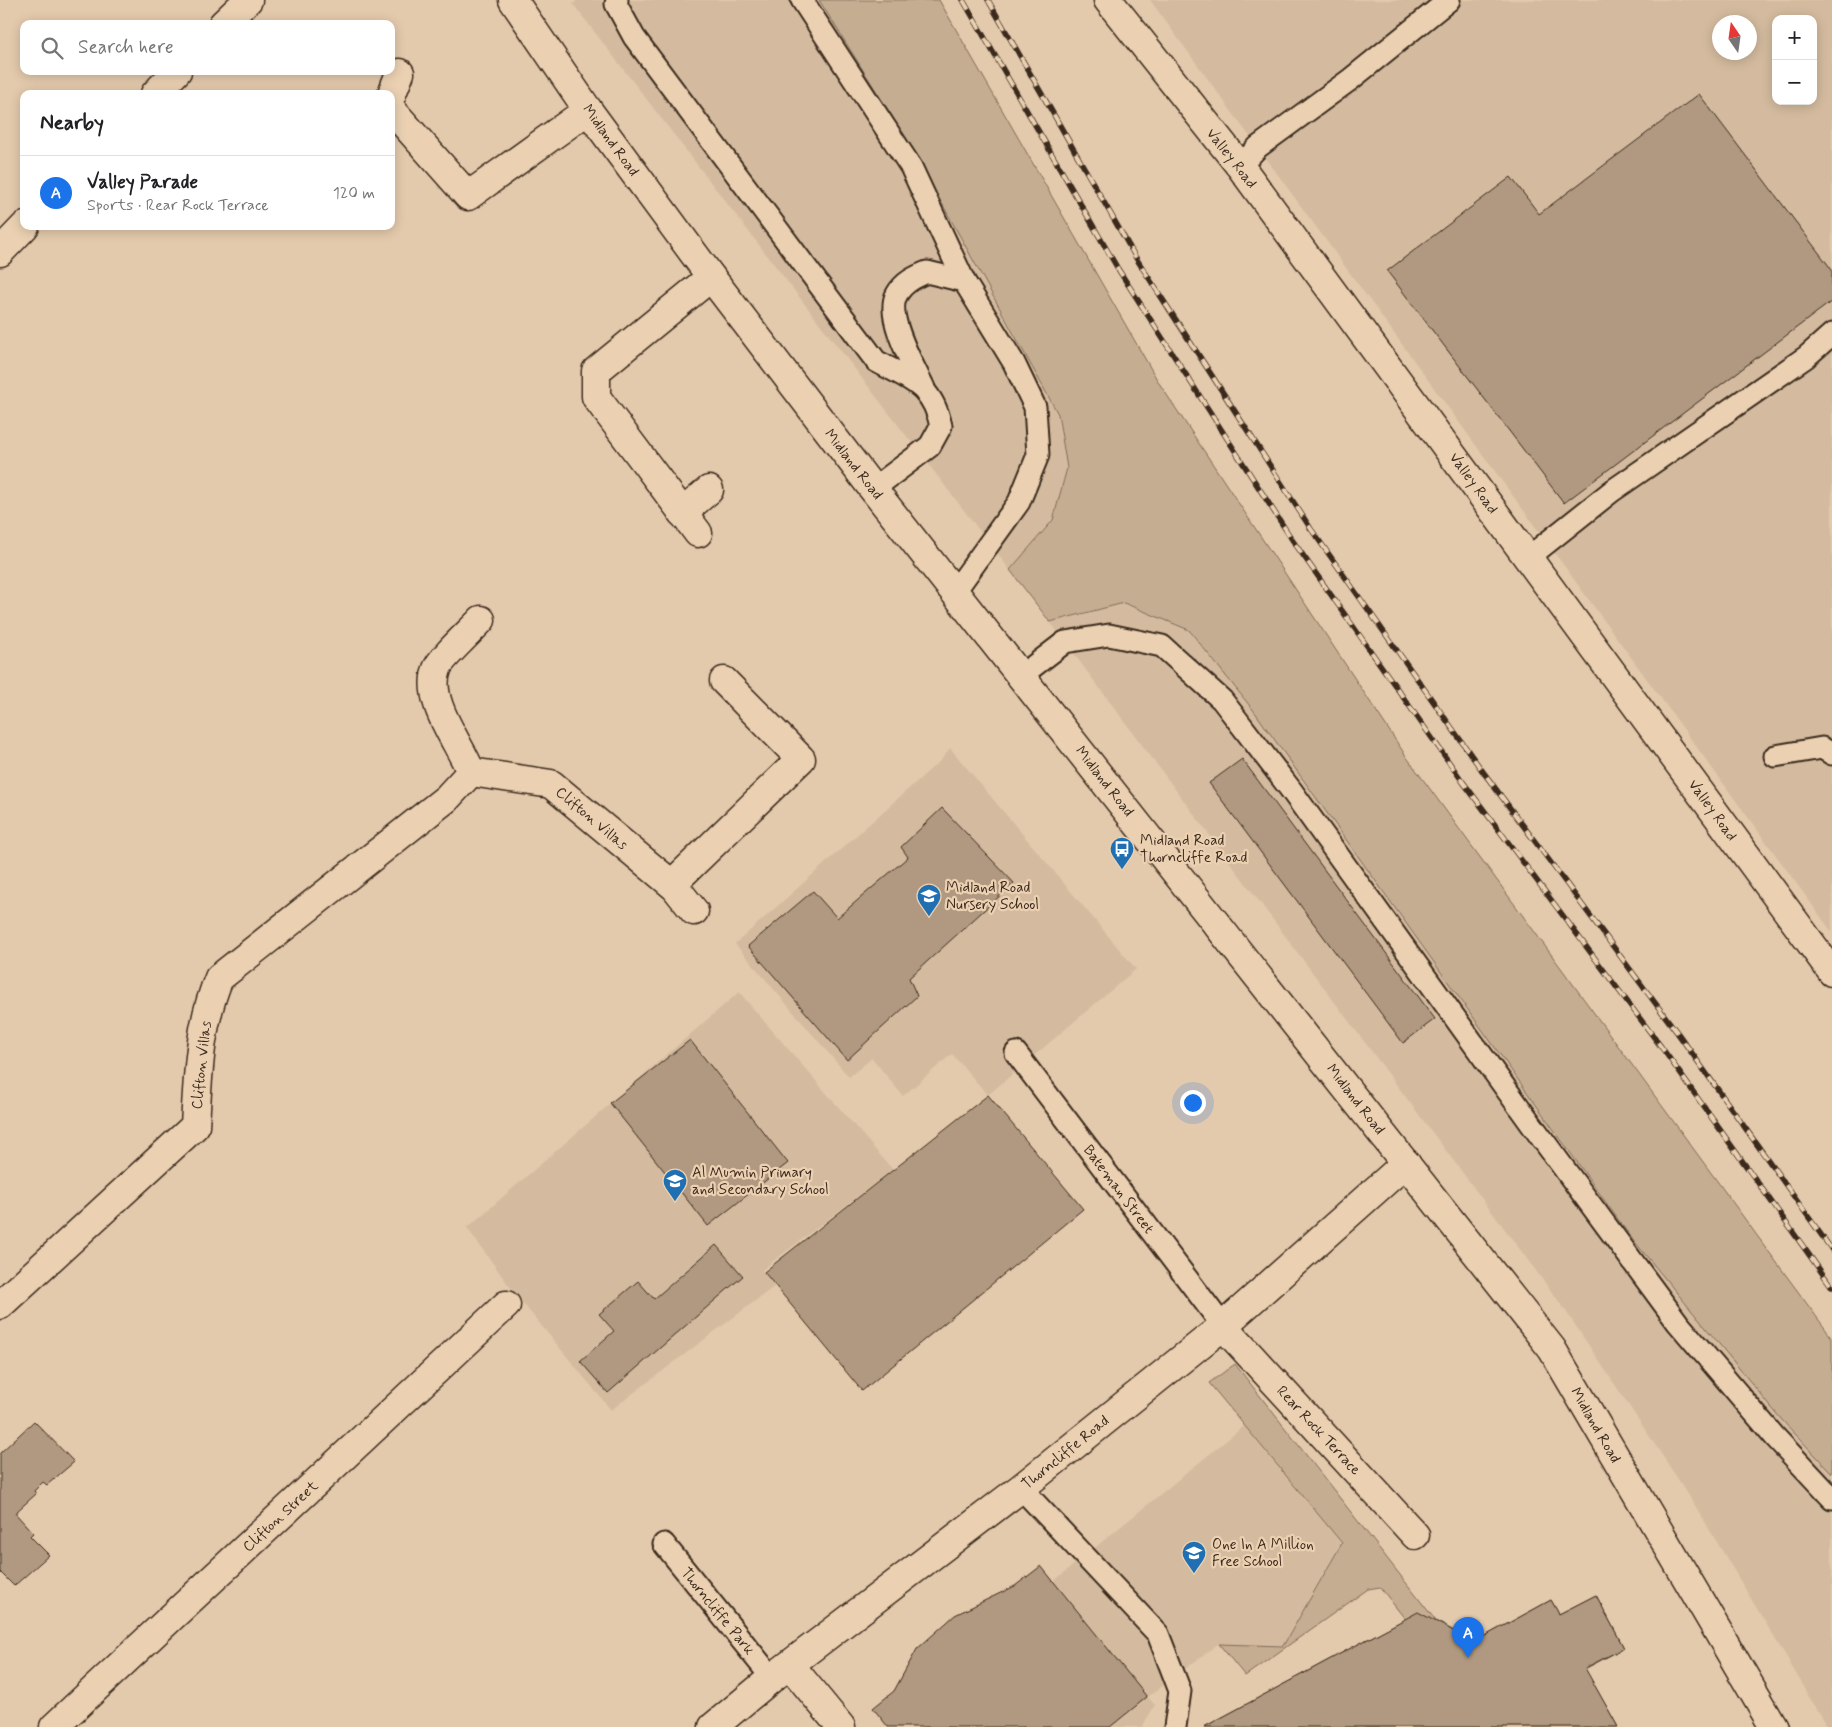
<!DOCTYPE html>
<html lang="en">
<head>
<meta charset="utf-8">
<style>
	:root { --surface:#fff; --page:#f6f6f6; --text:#202124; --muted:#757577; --line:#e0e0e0; --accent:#1a73e8 }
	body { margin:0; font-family:Mynerve,sans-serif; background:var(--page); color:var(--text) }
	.controls { position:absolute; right:15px; top:15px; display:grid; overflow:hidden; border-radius:10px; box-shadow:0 2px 12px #0003 }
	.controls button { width:45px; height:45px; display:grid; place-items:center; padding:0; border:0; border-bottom:1px solid var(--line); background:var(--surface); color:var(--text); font:25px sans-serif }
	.compass { position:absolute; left:1712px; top:15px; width:45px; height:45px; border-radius:50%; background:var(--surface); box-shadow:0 2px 12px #0003; rotate:347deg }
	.you { position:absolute; left:1192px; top:1102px; width:18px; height:18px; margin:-12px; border:4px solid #fff; border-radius:50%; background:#1a73e8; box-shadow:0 0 0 8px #1a73e833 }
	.badge { display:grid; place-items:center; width:32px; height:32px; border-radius:50%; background:var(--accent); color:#fff; font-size:16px; font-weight:700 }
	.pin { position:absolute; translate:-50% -41px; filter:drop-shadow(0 1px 2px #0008) }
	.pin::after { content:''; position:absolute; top:26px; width:18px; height:15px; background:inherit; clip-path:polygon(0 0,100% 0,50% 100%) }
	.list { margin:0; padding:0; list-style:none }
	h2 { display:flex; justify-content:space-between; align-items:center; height:65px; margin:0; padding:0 20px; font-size:21px }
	h2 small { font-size:16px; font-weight:400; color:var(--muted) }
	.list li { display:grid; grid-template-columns:32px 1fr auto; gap:15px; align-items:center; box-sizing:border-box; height:75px; padding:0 20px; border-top:1px solid var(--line) }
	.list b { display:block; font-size:19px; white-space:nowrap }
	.list p { margin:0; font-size:16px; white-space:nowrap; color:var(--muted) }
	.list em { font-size:16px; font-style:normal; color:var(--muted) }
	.icon { flex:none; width:28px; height:28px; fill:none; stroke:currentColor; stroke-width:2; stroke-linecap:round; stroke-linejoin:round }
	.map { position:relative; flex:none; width:1832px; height:1727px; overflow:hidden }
	.search { position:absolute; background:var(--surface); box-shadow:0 2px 12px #0003; left:20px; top:20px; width:375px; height:55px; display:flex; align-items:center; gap:12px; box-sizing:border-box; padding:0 18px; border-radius:10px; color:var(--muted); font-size:19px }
	.panel { position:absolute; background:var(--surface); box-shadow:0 2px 12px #0003; left:20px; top:90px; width:375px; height:140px; border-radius:10px }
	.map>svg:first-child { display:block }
	.built { fill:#d4bb9f; fill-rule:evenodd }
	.green { fill:#c5ad92; stroke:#806c58 }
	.building { fill:#b09980; stroke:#3b2a1e }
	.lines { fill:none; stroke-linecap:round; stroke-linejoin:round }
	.lane-casing { stroke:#3b2a1e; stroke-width:25 }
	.street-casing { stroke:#3b2a1e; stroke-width:31 }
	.secondary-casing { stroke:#3b2a1e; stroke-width:31 }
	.highway-casing { stroke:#3b2a1e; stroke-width:31 }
	.lane { stroke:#ebd1b2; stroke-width:21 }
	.street { stroke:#ebd1b2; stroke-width:28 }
	.secondary { stroke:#ebd1b2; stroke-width:28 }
	.highway { stroke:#ebd1b2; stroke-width:28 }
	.rail-casing { stroke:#3b2a1e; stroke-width:5.5 }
	.rail { stroke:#ebd1b2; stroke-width:4; stroke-dasharray:11; stroke-linecap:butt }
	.labels { text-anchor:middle; stroke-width:4.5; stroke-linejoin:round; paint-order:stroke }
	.street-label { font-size:15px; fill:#3b2a1e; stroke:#ebd1b2 }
	.poi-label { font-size:15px; fill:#3b2a1e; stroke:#ebd1b2; text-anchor:start }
</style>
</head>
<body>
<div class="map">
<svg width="1832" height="1727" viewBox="0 0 1832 1727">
	<rect width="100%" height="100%" fill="#e4caac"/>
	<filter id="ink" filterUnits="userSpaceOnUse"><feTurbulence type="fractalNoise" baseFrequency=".02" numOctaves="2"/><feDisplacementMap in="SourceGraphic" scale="10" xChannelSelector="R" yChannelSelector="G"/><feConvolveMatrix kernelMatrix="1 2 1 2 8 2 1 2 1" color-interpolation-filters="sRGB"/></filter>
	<g filter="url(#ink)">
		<!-- built -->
		<g class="built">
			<path d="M577,0H819L907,140L1058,414L1067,468L1053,520L1010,570L573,4Z"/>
			<path d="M1150,0H1832V932ZM1776,19H1813V101H1776ZM1720,22H1750V52H1720Z"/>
			<path d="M1124,603L1189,630L1254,711L1630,1236L1781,1419L1832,1473V1727H1828L1688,1494L1563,1307L1050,622Z"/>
			<path d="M950,748L1136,969L988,1095L952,1054L903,1096L872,1058L849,1077L735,944L942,759Z"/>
			<path d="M739,992L893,1170L762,1270L775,1286L611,1410L516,1295L467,1228Z"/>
			<path d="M1244,1426L1342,1543L1283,1646L1218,1644L1148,1697L1155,1705L1142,1727H888L873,1708L894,1691L917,1649L955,1615L1015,1586L1041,1566L1054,1581Z"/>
		</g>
		<!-- green -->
		<g class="green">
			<path d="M819,0H939L1159,383L1408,759L1832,1338V1473L1781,1419L1630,1236L1254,711L1189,630L1124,603L1050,622L1010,570L1053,520L1067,468L1058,414L907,140Z"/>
			<path d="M1235,1364L1436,1621L1474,1642L1551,1600L1559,1614L1596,1595L1624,1648L1585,1669L1618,1727H1204L1405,1619L1380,1587L1368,1589L1245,1676L1219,1644L1283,1646L1342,1543L1209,1383Z"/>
		</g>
		<!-- building -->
		<g class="building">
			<path d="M1699,94L1832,270V301L1564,503L1387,271L1511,177L1539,214Z"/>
			<path d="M1242,759L1435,1019L1403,1043L1209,783Z"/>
			<path d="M942,808L1014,883L909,978L917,996L847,1060L748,946L813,891L837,918L908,857L901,847Z"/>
			<path d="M690,1040L788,1163L708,1226L610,1103Z"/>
			<path d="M988,1095L1083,1209L862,1391L764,1272Z"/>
			<path d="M716,1245L743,1276L608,1393L580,1361L614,1331L599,1314L638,1281L654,1299Z"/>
			<path d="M34,1421L74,1462L47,1485L43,1482L34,1491L36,1494L15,1513L33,1533L30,1536L49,1555L14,1586L0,1572V1453Z"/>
			<path d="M1041,1566L1147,1697L1110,1727H888L873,1708L894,1691L917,1649L955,1615L1015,1586Z"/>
			<path d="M1596,1595L1624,1648L1585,1668L1618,1727H1204L1418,1612L1474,1642L1551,1600L1559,1614Z"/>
		</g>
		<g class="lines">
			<defs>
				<g id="lane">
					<path d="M617,0L616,4L634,37L876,361C910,380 932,384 941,426L930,446L873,489"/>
					<path d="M802,0L911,167L964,281L1014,363L1035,407L1038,455L1019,502L955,591"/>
					<path d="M1240,166L1258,147L1351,79L1449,0"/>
					<path d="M924,388C914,367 884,315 897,294C904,282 915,277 927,272L964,281"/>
					<path d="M1529,557L1612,491L1806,357L1832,334"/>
					<path d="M1022,675L1065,642L1109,635L1162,646L1222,700L1291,790L1532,1125L1678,1323L1775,1437L1832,1498"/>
					<path d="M1775,756L1822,748L1832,754"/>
					<path d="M1016,1053L1223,1326"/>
					<path d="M1021,1488L1158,1634L1180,1691L1175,1727"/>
					<path d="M664,1544L772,1678"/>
				</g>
				<g id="street">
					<path d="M391,96L400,73"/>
					<path d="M391,109L468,196L588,110"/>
					<path d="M682,513L709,490"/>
					<path d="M698,533L596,397V371L711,277"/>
					<path d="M471,772L551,784L675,887L694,911"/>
					<path d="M672,884L801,759L724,681"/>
					<path d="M0,1305L195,1126C198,1075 199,1026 219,978L447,798L471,772C459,742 425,701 437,669C440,659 472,630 481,620"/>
					<path d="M1223,1326L1415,1535"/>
					<path d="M790,1665L841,1727"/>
					<path d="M54,1727L506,1305"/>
					<path d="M713,1727L772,1678L1021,1488L1223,1326L1406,1163"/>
				</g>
				<g id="secondary">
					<path d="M513,0L588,110L711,277L873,489L1552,1349L1774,1727"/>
					<path d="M1108,0L1240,166L1832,972"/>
				</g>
				<g id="highway">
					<path d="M223,24L248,0"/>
					<path d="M155,94L177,71"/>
					<path d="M0,252L25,226"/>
				</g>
			</defs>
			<!-- lane casing -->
			<use href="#lane" class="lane-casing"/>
			<!-- street casing -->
			<use href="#street" class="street-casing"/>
			<!-- secondary casing -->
			<use href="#secondary" class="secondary-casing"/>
			<!-- highway casing -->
			<use href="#highway" class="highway-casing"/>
			<!-- lane -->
			<use href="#lane" class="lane"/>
			<!-- street -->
			<use href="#street" class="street"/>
			<!-- secondary -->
			<use href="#secondary" class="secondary"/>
			<!-- highway -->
			<use href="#highway" class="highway"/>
			<defs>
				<g id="rail">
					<path d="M963,0L1118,269L1293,541L1463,782L1662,1048L1832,1287"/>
					<path d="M988,0L1136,258L1311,529L1481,769L1679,1035L1832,1250"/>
				</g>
			</defs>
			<!-- rail casing -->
			<use href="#rail" class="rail-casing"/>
			<!-- rail -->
			<use href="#rail" class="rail"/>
		</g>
	</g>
	<!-- icons -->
	<defs>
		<symbol id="bus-pin" viewBox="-11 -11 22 30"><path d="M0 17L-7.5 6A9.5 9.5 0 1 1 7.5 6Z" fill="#1f6fb2" stroke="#ebd1b2"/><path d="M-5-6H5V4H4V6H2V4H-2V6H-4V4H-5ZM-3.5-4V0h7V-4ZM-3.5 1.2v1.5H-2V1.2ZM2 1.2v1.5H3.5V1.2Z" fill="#fff"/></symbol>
		<symbol id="school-pin" viewBox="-11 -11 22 30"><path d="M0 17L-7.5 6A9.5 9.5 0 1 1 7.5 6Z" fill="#1f6fb2" stroke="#ebd1b2"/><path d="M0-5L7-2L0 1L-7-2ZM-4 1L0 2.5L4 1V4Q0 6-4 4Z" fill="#fff"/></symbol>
	</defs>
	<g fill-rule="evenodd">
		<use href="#bus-pin" x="1108" y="835" width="28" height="38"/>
		<use href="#school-pin" x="915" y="882" width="28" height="38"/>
		<use href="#school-pin" x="661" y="1167" width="28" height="38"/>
		<use href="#school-pin" x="1180" y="1539" width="28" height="38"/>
	</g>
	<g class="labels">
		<!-- street labels -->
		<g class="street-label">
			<text transform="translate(611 140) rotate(54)" y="5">Midland Road</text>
			<text transform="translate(1232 158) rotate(52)" y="5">Valley Road</text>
			<text transform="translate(854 464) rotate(52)" y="5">Midland Road</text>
			<text transform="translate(1474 483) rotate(54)" y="5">Valley Road</text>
			<text transform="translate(1105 781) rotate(52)" y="5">Midland Road</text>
			<text transform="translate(1713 810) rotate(54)" y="5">Valley Road</text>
			<text transform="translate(592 818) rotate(40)" y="5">Clifton Villas</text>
			<text transform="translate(201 1065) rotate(-84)" y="5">Clifton Villas</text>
			<text transform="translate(1356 1099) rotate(52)" y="5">Midland Road</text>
			<text transform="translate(1119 1189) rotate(53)" y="5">Bateman Street</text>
			<text transform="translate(1596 1425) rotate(60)" y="5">Midland Road</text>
			<text transform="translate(1319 1430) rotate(47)" y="5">Rear Rock Terrace</text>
			<text transform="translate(1065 1452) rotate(-39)" y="5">Thorncliffe Road</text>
			<text transform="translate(280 1516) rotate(-43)" y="5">Clifton Street</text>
			<text transform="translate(718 1611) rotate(51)" y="5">Thorncliffe Park</text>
		</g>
		<!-- poi labels -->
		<g class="poi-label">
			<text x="1140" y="845">Midland Road<tspan x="1140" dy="17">Thorncliffe Road</tspan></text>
			<text x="946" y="892">Midland Road<tspan x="946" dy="17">Nursery School</tspan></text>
			<text x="692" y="1177">Al Mumin Primary<tspan x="692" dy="17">and Secondary School</tspan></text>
			<text x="1212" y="1549">One In A Million<tspan x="1212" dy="17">Free School</tspan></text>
		</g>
	</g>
</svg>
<div class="controls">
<button>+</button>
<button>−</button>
</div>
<svg class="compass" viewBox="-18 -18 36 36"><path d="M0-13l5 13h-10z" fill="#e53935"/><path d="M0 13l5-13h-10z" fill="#757577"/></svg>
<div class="you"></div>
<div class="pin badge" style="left:1468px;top:1658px">A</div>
<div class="search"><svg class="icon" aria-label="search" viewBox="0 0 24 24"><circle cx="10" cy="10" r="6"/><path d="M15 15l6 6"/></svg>Search here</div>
<section class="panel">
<h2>Nearby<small></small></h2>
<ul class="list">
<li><span class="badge">A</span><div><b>Valley Parade</b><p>Sports · Rear Rock Terrace</p></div><em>120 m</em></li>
</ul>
</section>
</div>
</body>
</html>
